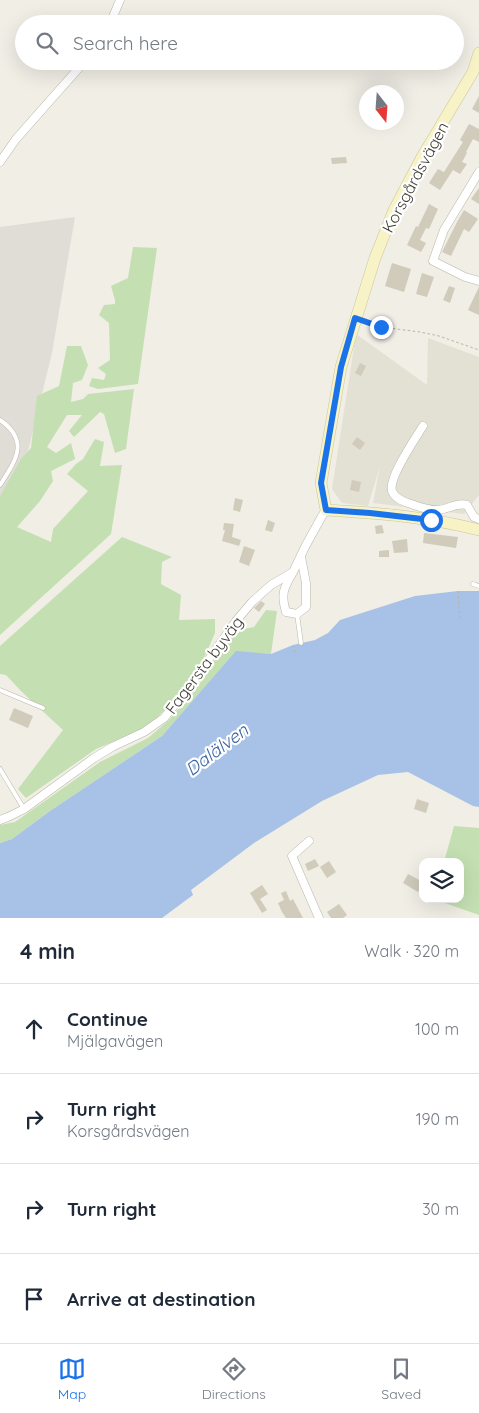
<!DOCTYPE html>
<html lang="en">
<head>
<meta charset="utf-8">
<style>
	:root { --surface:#fff; --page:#f6f6f7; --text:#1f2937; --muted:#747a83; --line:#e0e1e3; --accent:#1a73e8 }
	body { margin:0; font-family:Quicksand,sans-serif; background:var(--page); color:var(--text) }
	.controls { position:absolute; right:15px; bottom:15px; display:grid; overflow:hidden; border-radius:10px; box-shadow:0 5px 20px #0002 }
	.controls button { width:45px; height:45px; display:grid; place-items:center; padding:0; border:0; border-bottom:1px solid var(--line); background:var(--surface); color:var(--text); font:25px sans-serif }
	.compass { position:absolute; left:359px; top:85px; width:45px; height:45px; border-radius:50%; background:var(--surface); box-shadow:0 5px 20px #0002; rotate:163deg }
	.stop { position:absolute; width:15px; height:15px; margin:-11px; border:4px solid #1a73e8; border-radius:50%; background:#fff }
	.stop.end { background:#1a73e8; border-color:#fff; box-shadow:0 1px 5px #0008 }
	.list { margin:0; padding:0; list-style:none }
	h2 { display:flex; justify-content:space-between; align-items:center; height:65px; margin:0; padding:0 20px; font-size:21px }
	h2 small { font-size:16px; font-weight:400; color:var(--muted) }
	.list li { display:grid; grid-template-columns:32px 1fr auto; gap:15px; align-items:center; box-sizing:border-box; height:90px; padding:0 20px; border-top:1px solid var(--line) }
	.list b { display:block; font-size:19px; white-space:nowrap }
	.list p { margin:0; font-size:16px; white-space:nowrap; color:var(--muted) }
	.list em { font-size:16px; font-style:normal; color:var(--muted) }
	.icon { flex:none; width:28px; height:28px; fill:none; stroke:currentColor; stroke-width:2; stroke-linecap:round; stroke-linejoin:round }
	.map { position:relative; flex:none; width:479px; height:918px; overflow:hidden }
	.search { position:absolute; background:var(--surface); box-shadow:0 5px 20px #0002; left:15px; right:15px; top:15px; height:55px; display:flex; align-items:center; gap:12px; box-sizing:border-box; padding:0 18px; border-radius:28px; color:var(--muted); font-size:19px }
	.sheet { height:425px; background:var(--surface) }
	nav { display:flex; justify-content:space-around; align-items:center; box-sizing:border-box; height:70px; border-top:1px solid var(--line); background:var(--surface); font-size:14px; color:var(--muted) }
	nav a { display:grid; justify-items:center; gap:2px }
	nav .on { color:var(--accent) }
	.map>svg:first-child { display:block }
	.residential { fill:#e3e1d3 }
	.industrial { fill:#dfddd6 }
	.green { fill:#c4e0b2 }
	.water { fill:#a7c2e6 }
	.building { fill:#d0cbbb }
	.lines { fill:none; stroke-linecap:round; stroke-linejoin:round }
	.lane-casing { stroke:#bab7a8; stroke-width:5 }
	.street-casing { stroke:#bab7a8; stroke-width:9 }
	.secondary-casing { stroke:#cac599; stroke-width:12 }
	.path { stroke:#bab49c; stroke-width:1; stroke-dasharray:2.5 2.5; stroke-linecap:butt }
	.lane { stroke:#fff; stroke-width:4 }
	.street { stroke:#fff; stroke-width:8 }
	.secondary { stroke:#f7f3c7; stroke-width:11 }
	.route { stroke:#1a73e8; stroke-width:6 }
	.labels { text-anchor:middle; stroke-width:4.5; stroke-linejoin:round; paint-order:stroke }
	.street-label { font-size:16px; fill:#413e35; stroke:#fff }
	.water-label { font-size:18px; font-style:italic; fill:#3c659f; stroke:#fff }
</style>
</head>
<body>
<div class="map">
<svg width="479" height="918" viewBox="0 0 479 918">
	<rect width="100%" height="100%" fill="#f0eee5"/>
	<!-- residential -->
	<path class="residential" d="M356,334L427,385L428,338L479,357V495L464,514L373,503L380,466L368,506L342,503L332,489Z"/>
	<!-- industrial -->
	<path class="industrial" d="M75,217L52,353L28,451L0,501V227Z"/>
	<!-- green -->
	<g class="green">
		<path d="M133,247L157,248L138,384L98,389L89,386L92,378L104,380L106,374L98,368L110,360L109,323L99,315L104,305L115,304V300L111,286L128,278Z"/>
		<path d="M67,346H81L88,365L82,380L73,383L71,402L83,399L88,394L134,389L126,449L115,453L104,414L100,412L74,437L69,431L82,415H67L47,447L56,453L71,443L75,459L51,471L53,481L40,501L17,527L51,542L53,529L88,491L67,474L76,464L83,459L95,439L104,442L100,466L122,465L111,534L0,635V496L21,459L31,448L37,396L59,386Z"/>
		<path d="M122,537L172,557L162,562L161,584L181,595L179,620L215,619V633L204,658L171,704L147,727L96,749L26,798L18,789L63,730L21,691L6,675L0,674V646Z"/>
		<path d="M266,610L277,611L271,654L236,652L162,736L50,811L12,839L0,843V825L15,822L100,762L148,738L169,720L205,677L232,631L254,627Z"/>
		<path d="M454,826L479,828V915L439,901L438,899H460V862H444Z"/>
	</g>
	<!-- water -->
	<path class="water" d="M458,591H479V807L473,806L408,772L378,775L322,801L254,843L191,890L193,895L162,918H0V843L12,839L50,811L162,736L236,651L271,654L293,645L315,640L328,633L340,620L415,596Z"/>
	<!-- building -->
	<g class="building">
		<path d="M479,96V113L472,109Z"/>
		<path d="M469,124L479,129V142L473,139L466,152L467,153L462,162L467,164L460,174L453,170L440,190L429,183L438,169L444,172L463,142L460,140Z"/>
		<path d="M346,157L347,163L332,164L331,158Z"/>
		<path d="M479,188V204L471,199Z"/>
		<path d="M429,204L438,209L429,229L426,228L420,240L426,243L421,252L407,245L416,226L418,227Z"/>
		<path d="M464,210L478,219L469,232L464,229L451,256L442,252L457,222Z"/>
		<path d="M392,263L411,269L404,292L385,286Z"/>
		<path d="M422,273L434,277L427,297L416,294Z"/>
		<path d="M449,286L455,288L450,303L443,300Z"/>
		<path d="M479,287V315L468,310Z"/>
		<path d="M360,363L366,366L361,376L355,373Z"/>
		<path d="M357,437L365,443L360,450L352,444Z"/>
		<path d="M352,480L361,482L359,492L350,490Z"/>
		<path d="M235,498L243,500L240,512L233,510Z"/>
		<path d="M268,520L275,523L272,532L265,530Z"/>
		<path d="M224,523L234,524L232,537L241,540L239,546L222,541L225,530H223Z"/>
		<path d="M382,525L384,533L376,534L375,526Z"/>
		<path d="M424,533L458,537L456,548L423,543Z"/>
		<path d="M407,539L408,552L394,553L392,541Z"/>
		<path d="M244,546L255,550L249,566L239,562Z"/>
		<path d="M389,550V557H379V551Z"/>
		<path d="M261,601L265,604L259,612L254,608Z"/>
		<path d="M14,708L33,716L28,728L9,720Z"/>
		<path d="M417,799L429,803L426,813L414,809Z"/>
		<path d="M315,859L319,866L308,871L305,864Z"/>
		<path d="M329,861L336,872L327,878L320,867Z"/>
		<path d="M408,874L423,882V890L420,889L418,892L403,883Z"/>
		<path d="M262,885L268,894L260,899L267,910L262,913L250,893Z"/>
		<path d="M286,891L290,901L293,899L303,918H286L282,912L278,903L284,900L281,893Z"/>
		<path d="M339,904L347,915L343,918H331L327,912Z"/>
	</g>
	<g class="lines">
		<defs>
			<g id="lane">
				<path d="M0,420C30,441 16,460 0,485"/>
				<path d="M473,584L479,586"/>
				<path d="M297,614L301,643"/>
				<path d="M0,690L43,708"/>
				<path d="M0,769L24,809"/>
			</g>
			<g id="street">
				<path d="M110,24L120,0"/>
				<path d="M0,162L16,139L85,61"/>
				<path d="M479,172L444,230L433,261L465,277L479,281"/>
				<path d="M423,426C415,439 388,478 392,491C395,499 404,502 411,504C419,507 428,510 437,510C448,510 455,502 467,505L474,517L479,519"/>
				<path d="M292,574C283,589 281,595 286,612L297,614L306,607V583L301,557"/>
				<path d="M0,820L10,816L24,809L94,758L112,747L144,732L164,718L190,686L236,621L252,602L271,585L293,572L306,545L322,516L326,510"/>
				<path d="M309,841L292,856L319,918"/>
			</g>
			<path id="secondary" d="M479,53L473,72L422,157L394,210L375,258L341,367L321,483L326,510C378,513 429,517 479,530"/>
		</defs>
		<!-- lane casing -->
		<use href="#lane" class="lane-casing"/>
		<!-- street casing -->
		<use href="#street" class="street-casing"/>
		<!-- secondary casing -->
		<use href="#secondary" class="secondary-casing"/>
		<!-- path -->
		<g class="path">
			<path d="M364,321L381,327L420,332L439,336L479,350"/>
			<path d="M458,591L460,620"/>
			<path d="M293,645L295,654"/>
		</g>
		<!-- lane -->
		<use href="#lane" class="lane"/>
		<!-- street -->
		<use href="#street" class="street"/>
		<!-- secondary -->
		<use href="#secondary" class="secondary"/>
	</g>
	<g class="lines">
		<!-- route -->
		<path class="route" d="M381,327L355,318L341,367L321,483L326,510L370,513L431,520"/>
	</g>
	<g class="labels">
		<!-- street labels -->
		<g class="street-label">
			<text transform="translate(415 177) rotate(-62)" y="6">Korsgårdsvägen</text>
			<text transform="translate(204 665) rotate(-53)" y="6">Fagersta byväg</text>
		</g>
		<!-- water labels -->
		<g class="water-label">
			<text transform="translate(217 750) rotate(-37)" y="6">Dalälven</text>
		</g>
	</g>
</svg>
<div class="controls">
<button><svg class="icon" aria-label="layers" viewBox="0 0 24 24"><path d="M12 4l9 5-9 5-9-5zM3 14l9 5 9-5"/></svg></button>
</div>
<svg class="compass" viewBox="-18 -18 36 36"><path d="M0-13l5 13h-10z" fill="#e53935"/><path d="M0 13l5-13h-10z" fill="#747a83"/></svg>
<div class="stop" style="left:431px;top:520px"></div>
<div class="stop end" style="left:381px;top:327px"></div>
<div class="search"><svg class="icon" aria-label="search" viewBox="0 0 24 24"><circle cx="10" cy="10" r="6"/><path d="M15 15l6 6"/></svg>Search here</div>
</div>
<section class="sheet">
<h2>4 min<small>Walk · 320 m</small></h2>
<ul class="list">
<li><svg class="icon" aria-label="ahead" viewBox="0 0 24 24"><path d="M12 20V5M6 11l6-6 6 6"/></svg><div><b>Continue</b><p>Mjälgavägen</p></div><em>100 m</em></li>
<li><svg class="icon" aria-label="right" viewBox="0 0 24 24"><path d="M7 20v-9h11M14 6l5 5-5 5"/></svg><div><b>Turn right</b><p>Korsgårdsvägen</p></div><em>190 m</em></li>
<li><svg class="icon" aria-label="right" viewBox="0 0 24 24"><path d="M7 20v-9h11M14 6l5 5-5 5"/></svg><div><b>Turn right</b></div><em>30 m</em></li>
<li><svg class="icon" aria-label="arrive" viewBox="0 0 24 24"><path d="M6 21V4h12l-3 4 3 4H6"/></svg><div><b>Arrive at destination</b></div></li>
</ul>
</section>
<nav>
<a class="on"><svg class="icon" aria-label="map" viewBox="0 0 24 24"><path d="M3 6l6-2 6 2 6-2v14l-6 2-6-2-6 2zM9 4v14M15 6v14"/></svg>Map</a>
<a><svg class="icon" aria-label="directions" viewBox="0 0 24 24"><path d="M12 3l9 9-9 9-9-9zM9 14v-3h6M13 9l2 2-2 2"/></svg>Directions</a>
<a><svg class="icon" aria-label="saved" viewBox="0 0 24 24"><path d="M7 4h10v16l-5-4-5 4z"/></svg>Saved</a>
</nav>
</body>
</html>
